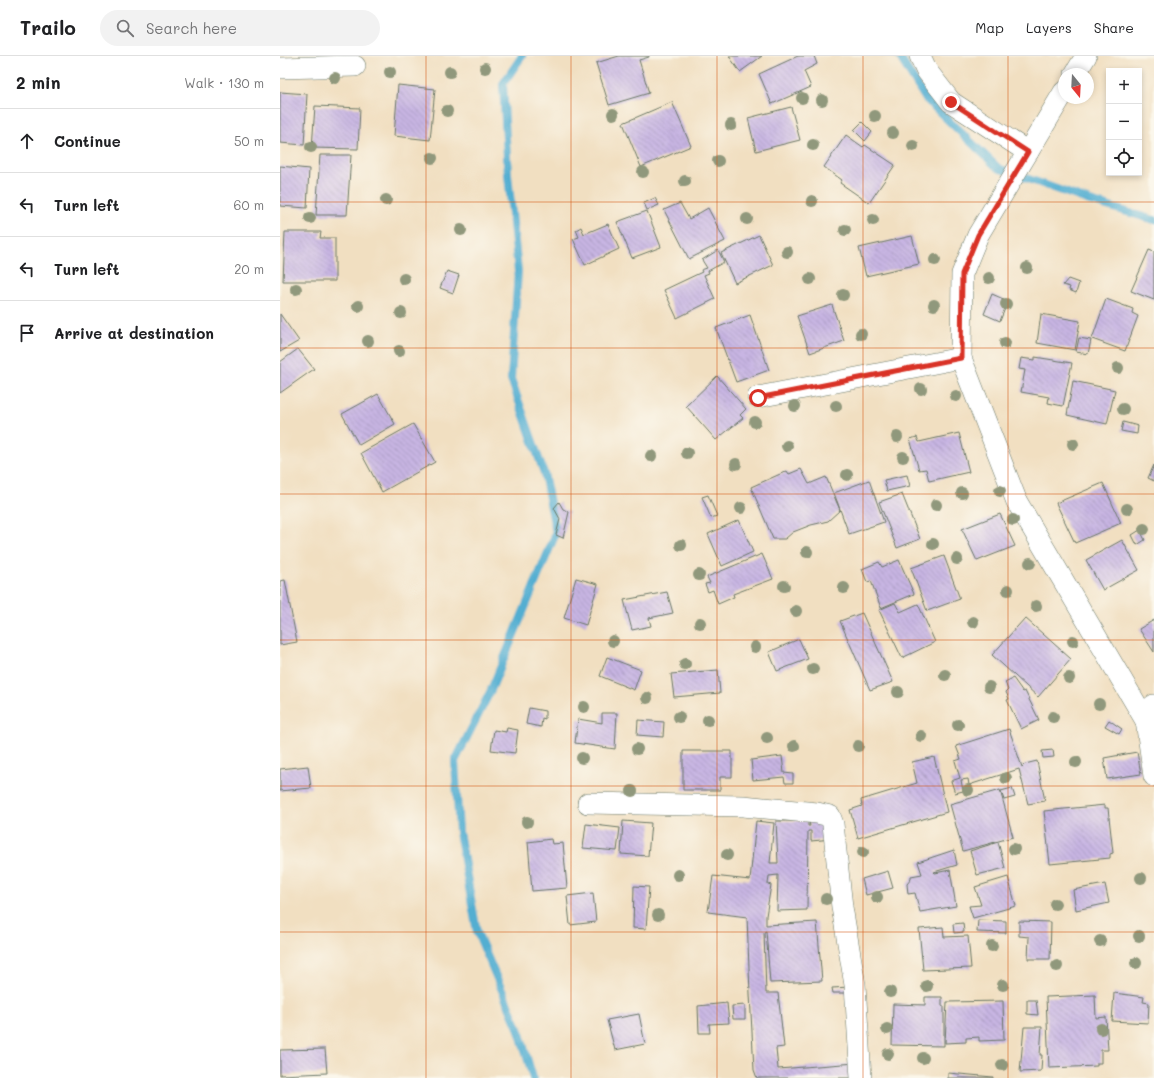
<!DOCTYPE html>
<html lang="en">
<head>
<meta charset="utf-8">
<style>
	:root { --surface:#fff; --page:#f2f2f2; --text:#202124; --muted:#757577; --line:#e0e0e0 }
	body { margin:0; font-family:Mali,sans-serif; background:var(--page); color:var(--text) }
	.controls { position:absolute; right:12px; top:12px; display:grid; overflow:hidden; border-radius:0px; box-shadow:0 2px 6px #0003 }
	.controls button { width:36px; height:36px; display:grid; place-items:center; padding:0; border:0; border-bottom:1px solid var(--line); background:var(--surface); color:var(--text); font:20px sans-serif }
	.compass { position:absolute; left:778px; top:12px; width:36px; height:36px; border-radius:50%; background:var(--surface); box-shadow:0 2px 6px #0003; rotate:162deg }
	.stop { position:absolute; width:12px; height:12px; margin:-9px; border:3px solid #d93025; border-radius:50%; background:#fff }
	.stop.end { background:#d93025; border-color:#fff; box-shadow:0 1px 4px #0008 }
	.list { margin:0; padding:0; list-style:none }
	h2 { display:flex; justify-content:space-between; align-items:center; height:52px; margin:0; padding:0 16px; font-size:17px }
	h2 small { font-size:13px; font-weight:400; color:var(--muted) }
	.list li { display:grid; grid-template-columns:26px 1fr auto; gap:12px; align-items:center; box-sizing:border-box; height:64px; padding:0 16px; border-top:1px solid var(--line) }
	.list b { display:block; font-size:15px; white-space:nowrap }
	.list em { font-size:13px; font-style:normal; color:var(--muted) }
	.icon { flex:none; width:22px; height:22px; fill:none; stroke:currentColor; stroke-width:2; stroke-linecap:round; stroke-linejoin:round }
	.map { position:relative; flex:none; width:874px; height:1022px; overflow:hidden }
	header { display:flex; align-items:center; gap:24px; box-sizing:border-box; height:56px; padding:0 20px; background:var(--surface); border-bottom:1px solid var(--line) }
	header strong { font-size:19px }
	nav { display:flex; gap:22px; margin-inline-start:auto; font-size:14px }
	.search { width:280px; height:36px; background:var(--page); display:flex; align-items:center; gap:10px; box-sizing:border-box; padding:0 14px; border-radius:22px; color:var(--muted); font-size:15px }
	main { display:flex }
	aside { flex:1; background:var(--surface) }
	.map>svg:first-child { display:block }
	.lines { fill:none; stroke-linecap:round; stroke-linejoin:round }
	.stream { stroke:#53aed1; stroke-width:8 }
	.building { fill:url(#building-back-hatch) }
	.minor-casing { stroke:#687665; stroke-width:22 }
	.minor { stroke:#fff; stroke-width:21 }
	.tree { fill:#90987b }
	.route { stroke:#d93025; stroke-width:5 }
	.grid { fill:none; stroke:#d45610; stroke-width:1; stroke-opacity:0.55 }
</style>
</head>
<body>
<header>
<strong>Trailo</strong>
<div class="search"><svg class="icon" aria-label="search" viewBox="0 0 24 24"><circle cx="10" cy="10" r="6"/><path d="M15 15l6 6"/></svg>Search here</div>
<nav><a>Map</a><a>Layers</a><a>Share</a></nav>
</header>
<main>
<aside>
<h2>2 min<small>Walk · 130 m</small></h2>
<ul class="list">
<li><svg class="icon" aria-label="ahead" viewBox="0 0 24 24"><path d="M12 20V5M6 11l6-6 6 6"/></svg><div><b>Continue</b></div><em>50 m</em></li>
<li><svg class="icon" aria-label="left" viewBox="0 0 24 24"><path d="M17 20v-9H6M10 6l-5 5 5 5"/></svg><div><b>Turn left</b></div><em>60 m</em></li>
<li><svg class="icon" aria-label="left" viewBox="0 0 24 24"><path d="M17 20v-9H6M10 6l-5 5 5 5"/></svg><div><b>Turn left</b></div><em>20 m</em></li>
<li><svg class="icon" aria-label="arrive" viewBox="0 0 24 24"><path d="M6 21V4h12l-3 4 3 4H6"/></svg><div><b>Arrive at destination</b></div></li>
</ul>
</aside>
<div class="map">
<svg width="874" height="1022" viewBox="0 0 874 1022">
	<defs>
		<pattern id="building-back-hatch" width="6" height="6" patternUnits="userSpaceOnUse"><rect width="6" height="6" fill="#c8b5e3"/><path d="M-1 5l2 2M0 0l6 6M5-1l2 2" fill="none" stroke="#a294b9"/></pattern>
	</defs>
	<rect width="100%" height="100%" fill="#fbf7ec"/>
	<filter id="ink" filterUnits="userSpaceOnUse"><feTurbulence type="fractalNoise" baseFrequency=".025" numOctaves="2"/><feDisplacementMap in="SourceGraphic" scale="8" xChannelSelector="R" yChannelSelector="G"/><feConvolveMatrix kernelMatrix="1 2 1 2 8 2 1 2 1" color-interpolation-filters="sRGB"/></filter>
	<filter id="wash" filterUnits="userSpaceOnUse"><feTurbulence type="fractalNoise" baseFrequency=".012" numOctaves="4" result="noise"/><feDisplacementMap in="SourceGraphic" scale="16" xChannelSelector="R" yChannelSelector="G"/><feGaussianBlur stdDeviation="0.9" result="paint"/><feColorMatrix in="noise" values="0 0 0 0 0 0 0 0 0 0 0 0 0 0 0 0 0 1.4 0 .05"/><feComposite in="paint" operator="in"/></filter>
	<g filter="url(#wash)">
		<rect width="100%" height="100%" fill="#f1dfc1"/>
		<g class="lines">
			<!-- stream -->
			<g class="stream">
				<path d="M242,0L223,28L228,119L238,215L231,323L264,417L276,477L211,634L175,705L179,776L197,876L239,974L253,1022"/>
				<path d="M619,0L645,42L718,112L810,145L874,164"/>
			</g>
		</g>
		<g id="blocks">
			<!-- building -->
			<g class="building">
				<path d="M339,0H369V1L359,4L369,37L329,49L316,7Z"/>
				<path d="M449,0H482L460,16Z"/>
				<path d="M518,0H534L537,8L524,15L531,31L492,48L479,18Z"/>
				<path d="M118,29L155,33L150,84L114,80Z"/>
				<path d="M0,36L27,38L24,89L0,87Z"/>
				<path d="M392,46L411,90L361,111L343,67Z"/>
				<path d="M35,50L80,52L78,93L32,92Z"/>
				<path d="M511,51L520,84L476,95L468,62Z"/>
				<path d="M582,66L592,76L585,85L574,74Z"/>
				<path d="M566,79L583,91L585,89L615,109L589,147L560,127L562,124L544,111Z"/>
				<path d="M40,99H71L67,159H36Z"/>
				<path d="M0,110L29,113L27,152L0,150Z"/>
				<path d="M375,142L379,149L367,154L364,147Z"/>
				<path d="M400,147L409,163L428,152L445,185L409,203L384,154Z"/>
				<path d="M367,155L381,191L352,202L337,166Z"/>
				<path d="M328,168L339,193L305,209L293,183L299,181L296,174L301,171L304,178Z"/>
				<path d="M5,176H41L40,182H55V225H3Z"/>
				<path d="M479,179L493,209L455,227L441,197Z"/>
				<path d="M632,180L639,208L586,220L579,192Z"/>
				<path d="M438,194L444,206L428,215L429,217L424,219L435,243L397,262L384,234L422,216L421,214L427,212L422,204Z"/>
				<path d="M869,194L874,196V244L851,235Z"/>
				<path d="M167,215L179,219L173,237L160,232Z"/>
				<path d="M788,223L799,227L796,237L789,234L790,231L783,229Z"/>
				<path d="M712,238L728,245L720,265L704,258Z"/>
				<path d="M826,243L853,253L852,257L858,260L845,295L812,283Z"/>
				<path d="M552,249L564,285L530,297L517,260Z"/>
				<path d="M0,258L19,285L0,296Z"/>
				<path d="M761,258L800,265L795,294L757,287Z"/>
				<path d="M470,259L489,314L456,326L436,272Z"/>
				<path d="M799,282L811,284L808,298L796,296Z"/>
				<path d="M18,293L34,313L0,337V306Z"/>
				<path d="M755,301L792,307L783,350L768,347L769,341L741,336L745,314L739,313L741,302L755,304Z"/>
				<path d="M437,320L466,353L460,359L463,362L436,384L406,350Z"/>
				<path d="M793,325L835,334L827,368L787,359Z"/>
				<path d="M98,338L115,368L79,389L62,358Z"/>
				<path d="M843,366L858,370L857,378L841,375Z"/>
				<path d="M133,368L155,406L102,436L81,397Z"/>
				<path d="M679,377L689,416L649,425L646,413L639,414L630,383L637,381L639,386Z"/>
				<path d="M874,409V425L868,422Z"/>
				<path d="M521,413L529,428L546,421L560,454L548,465L531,469L513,476L505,483H493L471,431L507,415L509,418Z"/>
				<path d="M627,419L630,430L607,435L604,424Z"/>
				<path d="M589,424L604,466L569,478L554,437Z"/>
				<path d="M823,427L841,467L795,487L776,447Z"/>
				<path d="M622,438L640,483L617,492L599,446Z"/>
				<path d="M428,439L437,460L431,462L422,441Z"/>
				<path d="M279,446L283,453L289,456L283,482L276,479L280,463L274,452Z"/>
				<path d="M720,458L735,490L697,505L682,473Z"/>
				<path d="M459,464L473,496L442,510L428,478Z"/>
				<path d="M860,474L865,484L857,489L852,479Z"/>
				<path d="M842,484L859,514L823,534L806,504Z"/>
				<path d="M482,498L493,523L453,538L454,541L438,548L433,534L428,536L425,528L430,527L427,521Z"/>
				<path d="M664,500L680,543L647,555L631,512Z"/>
				<path d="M619,504L634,538L601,552L591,525L587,526L582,513L599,506L602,511Z"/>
				<path d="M296,522L318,528L306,569L284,562Z"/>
				<path d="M5,524L17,586L0,589V525Z"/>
				<path d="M387,536L393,557L369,562L371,570L352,574L344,544Z"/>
				<path d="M615,547L620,556L638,548L655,586L622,602L599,554Z"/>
				<path d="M582,557L613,626L590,634L560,565Z"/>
				<path d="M745,562L791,603L758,641L712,599Z"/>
				<path d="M874,564V596L859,573Z"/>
				<path d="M519,583L528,603L497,615L489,596Z"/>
				<path d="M327,601L361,614L354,634L320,620Z"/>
				<path d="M438,614L440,637L394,641L391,618Z"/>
				<path d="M733,622L743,636L745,635L759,664L741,673L727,644L729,643L726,636L728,634L725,626Z"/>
				<path d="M249,652L265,655V663L262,662L261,671L246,668Z"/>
				<path d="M322,657H337L335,693L295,687L298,663L322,667Z"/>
				<path d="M358,664L384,666L383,681L357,679Z"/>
				<path d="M829,664L842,673L839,678L825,670Z"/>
				<path d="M227,672L238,674L235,697L211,694L214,674L226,676Z"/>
				<path d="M729,673L742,711L745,708L757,705L765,745L748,748L739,713L689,729L688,723L681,724L683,735L675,737L671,725L680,722L675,705L681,703L676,690Z"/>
				<path d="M773,694L774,701L763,702L762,695Z"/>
				<path d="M403,695H452V721H440V734H403Z"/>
				<path d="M857,696L861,718L827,723L824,702Z"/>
				<path d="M502,700L504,717L513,718V727H505L504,721L473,724L471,704Z"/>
				<path d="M654,701L667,756L578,782L570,754L582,750L581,744L637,727L632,706Z"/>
				<path d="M28,710L31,732L0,735V713Z"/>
				<path d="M732,732L735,741L724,744L721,735Z"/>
				<path d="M720,734L733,781L683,795L670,748Z"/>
				<path d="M825,749V752H828L833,797L830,798V802L770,808L764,755Z"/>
				<path d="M550,764L552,783L531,785V775H528L527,854L497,855L498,819L489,820L488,828L491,829L486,860V869L537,866L542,925L490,927L486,875L484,876L486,937H498L504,991L496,992L498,1013L576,1007L578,1022H477L474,1014L470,938L467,861L428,856L433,820L470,824L476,765L494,767L490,807H498L496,765H528V770H530L529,765Z"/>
				<path d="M343,765L371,767L368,800L341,798Z"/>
				<path d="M306,768L340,772L337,795L303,792Z"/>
				<path d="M271,783L272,788L283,787L287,832L252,835L248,786Z"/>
				<path d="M718,786L725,812L697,819L690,795Z"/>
				<path d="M674,794L677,809L654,816L655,817L670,814L676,850L640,856L635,837L628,838L627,828L631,823V820L642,818L638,806Z"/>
				<path d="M608,815L613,832L586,839L582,823Z"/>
				<path d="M728,821L736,850L693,862L689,850L701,849L695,831Z"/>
				<path d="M825,828L829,847L796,854L793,834Z"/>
				<path d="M354,830L369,831L366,873L353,872Z"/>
				<path d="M313,837L316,866L290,869L287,840Z"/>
				<path d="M698,864L726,865V877L697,876Z"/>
				<path d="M739,865L771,866L770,903H748L749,881L739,880Z"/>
				<path d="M683,867L684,876L674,877L673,868Z"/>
				<path d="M663,871L664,881L688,880L691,912L643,914L639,873Z"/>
				<path d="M570,931V937H553L552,932Z"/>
				<path d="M834,937L864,941L863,946L869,947L868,967L832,965Z"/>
				<path d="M815,939L816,962L826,961L828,994H821V1007H817V1010L769,1012L766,941Z"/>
				<path d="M645,941H662V950H664V990L612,989L613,948L645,949Z"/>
				<path d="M747,944H756L758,959L747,958Z"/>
				<path d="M723,945L724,984L699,985V981L686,982V986L665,987L667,946Z"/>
				<path d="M447,947L449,967L429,968L430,977H419L418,950Z"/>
				<path d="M465,949V963H453L452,950Z"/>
				<path d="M359,958L365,988L335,994L327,964Z"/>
				<path d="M744,971H762L760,999H762L761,1015L740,1016Z"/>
				<path d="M45,993L47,1017L0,1019V994Z"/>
				<path d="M668,1017L713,1021V1022H668Z"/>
			</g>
		</g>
	</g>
	<g filter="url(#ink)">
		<use href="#blocks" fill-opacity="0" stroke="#687665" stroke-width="1"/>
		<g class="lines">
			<defs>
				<g id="minor">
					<path d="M640,0L647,15L671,46L748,96"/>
					<path d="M0,12L75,10"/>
					<path d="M795,18L806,0"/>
					<path d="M784,36L698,179L682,218L681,302L737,446L866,665"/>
					<path d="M478,341L681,302"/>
					<path d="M874,649L869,653L866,665L874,720"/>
					<path d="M308,747L463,750L537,757L550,760L553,768L562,851L575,929L581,1022"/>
				</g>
			</defs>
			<!-- minor casing -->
			<use href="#minor" class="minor-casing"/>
			<!-- minor -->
			<use href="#minor" class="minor"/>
		</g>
		<!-- trees -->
		<g class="tree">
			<circle cx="205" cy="12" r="6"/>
			<circle cx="110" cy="16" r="6"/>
			<circle cx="170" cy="16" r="6"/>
			<circle cx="55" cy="22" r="6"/>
			<circle cx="522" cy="42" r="6"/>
			<circle cx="542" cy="44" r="6"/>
			<circle cx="167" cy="55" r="6"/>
			<circle cx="333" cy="58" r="6"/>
			<circle cx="595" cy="60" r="6"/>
			<circle cx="451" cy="69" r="6"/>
			<circle cx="613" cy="77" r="6"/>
			<circle cx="533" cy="89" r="6"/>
			<circle cx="633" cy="90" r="6"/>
			<circle cx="31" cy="91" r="6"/>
			<circle cx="152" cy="102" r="6"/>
			<circle cx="438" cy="105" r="6"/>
			<circle cx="363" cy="116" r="6"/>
			<circle cx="405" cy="125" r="6"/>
			<circle cx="106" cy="144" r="6"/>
			<circle cx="532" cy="145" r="6"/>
			<circle cx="30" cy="162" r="6"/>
			<circle cx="467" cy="163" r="6"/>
			<circle cx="593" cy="164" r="6"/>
			<circle cx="181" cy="174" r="6"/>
			<circle cx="565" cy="174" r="6"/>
			<circle cx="507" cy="196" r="6"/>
			<circle cx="655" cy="204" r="6"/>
			<circle cx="747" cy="212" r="6"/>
			<circle cx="709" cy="222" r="6"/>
			<circle cx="124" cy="223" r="6"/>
			<circle cx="530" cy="223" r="6"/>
			<circle cx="16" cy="233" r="6"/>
			<circle cx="563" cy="239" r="6"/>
			<circle cx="726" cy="248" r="6"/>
			<circle cx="654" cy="249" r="6"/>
			<circle cx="78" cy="250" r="6"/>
			<circle cx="121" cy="257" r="6"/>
			<circle cx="581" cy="278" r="6"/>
			<circle cx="88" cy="285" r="6"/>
			<circle cx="725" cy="287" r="6"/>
			<circle cx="119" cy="295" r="6"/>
			<circle cx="838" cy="312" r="6"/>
			<circle cx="641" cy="333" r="6"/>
			<circle cx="676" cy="340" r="6"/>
			<circle cx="515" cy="350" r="6"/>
			<circle cx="556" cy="350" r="6"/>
			<circle cx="843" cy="353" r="6"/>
			<circle cx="475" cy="366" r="6"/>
			<circle cx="617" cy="381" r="6"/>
			<circle cx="793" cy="388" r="6"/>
			<circle cx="507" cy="390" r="6"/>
			<circle cx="407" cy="397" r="6"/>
			<circle cx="371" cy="400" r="6"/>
			<circle cx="623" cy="401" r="6"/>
			<circle cx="456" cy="408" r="6"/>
			<circle cx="567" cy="419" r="6"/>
			<circle cx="720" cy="435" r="6"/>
			<circle cx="682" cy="437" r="6"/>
			<circle cx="656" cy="449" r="6"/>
			<circle cx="461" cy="452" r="6"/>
			<circle cx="847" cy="453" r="6"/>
			<circle cx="733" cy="464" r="6"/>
			<circle cx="864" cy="473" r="6"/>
			<circle cx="653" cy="488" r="6"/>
			<circle cx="401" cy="489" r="6"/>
			<circle cx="527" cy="496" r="6"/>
			<circle cx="677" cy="503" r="6"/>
			<circle cx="750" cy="507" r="6"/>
			<circle cx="419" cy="519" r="6"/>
			<circle cx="504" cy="530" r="6"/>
			<circle cx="564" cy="532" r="6"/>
			<circle cx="728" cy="534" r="6"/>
			<circle cx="756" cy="550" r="6"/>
			<circle cx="516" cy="555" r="6"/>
			<circle cx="693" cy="566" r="6"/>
			<circle cx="420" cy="567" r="6"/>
			<circle cx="333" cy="585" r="6"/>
			<circle cx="793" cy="585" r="6"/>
			<circle cx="475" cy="591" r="6"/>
			<circle cx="405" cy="608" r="6"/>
			<circle cx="533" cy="613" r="6"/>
			<circle cx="665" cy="619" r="6"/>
			<circle cx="789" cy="622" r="6"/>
			<circle cx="709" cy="631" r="6"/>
			<circle cx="618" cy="636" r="6"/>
			<circle cx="367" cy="642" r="6"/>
			<circle cx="819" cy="648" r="6"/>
			<circle cx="304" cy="651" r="6"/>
			<circle cx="399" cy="661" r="6"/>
			<circle cx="773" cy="661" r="6"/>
			<circle cx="428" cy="664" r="6"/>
			<circle cx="678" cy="669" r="6"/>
			<circle cx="641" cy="680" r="6"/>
			<circle cx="487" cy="682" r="6"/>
			<circle cx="514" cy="690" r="6"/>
			<circle cx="578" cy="690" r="6"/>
			<circle cx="357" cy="693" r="6"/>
			<circle cx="302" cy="702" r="6"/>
			<circle cx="796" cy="706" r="6"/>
			<circle cx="726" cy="722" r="6"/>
			<circle cx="688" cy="734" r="6"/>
			<circle cx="352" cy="735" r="6"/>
			<circle cx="247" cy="766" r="6"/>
			<circle cx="734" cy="793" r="6"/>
			<circle cx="583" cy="796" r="6"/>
			<circle cx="447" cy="799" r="6"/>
			<circle cx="398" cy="819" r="6"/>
			<circle cx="861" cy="822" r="6"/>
			<circle cx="597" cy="841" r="6"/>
			<circle cx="546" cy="843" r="6"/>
			<circle cx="775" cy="848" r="6"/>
			<circle cx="378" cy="859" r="6"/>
			<circle cx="859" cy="880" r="6"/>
			<circle cx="820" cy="885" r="6"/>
			<circle cx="712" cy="890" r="6"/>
			<circle cx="856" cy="907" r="6"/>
			<circle cx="777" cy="910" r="6"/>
			<circle cx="723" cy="929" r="6"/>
			<circle cx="647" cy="930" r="6"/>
			<circle cx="610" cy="936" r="6"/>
			<circle cx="607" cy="973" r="6"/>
			<circle cx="821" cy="973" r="6"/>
			<circle cx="608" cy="998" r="6"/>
			<circle cx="643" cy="1002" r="6"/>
			<circle cx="722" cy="1009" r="6"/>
		</g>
	</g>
	<g class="lines" filter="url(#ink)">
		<!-- route -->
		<path class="route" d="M478,342L681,302L682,218L698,179L748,96L671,46"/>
	</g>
	<!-- grid -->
	<path class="grid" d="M146,0V1022M291,0V1022M437,0V1022M583,0V1022M728,0V1022M0,146H874M0,292H874M0,438H874M0,584H874M0,730H874M0,876H874"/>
</svg>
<div class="controls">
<button>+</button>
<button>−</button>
<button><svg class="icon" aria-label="locate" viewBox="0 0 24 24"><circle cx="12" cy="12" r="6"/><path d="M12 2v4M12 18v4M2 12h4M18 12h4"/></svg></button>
</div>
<svg class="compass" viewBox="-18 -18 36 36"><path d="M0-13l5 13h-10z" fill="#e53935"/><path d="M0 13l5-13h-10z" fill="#757577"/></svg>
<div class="stop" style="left:478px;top:342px"></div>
<div class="stop end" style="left:671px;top:46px"></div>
</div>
</main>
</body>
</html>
